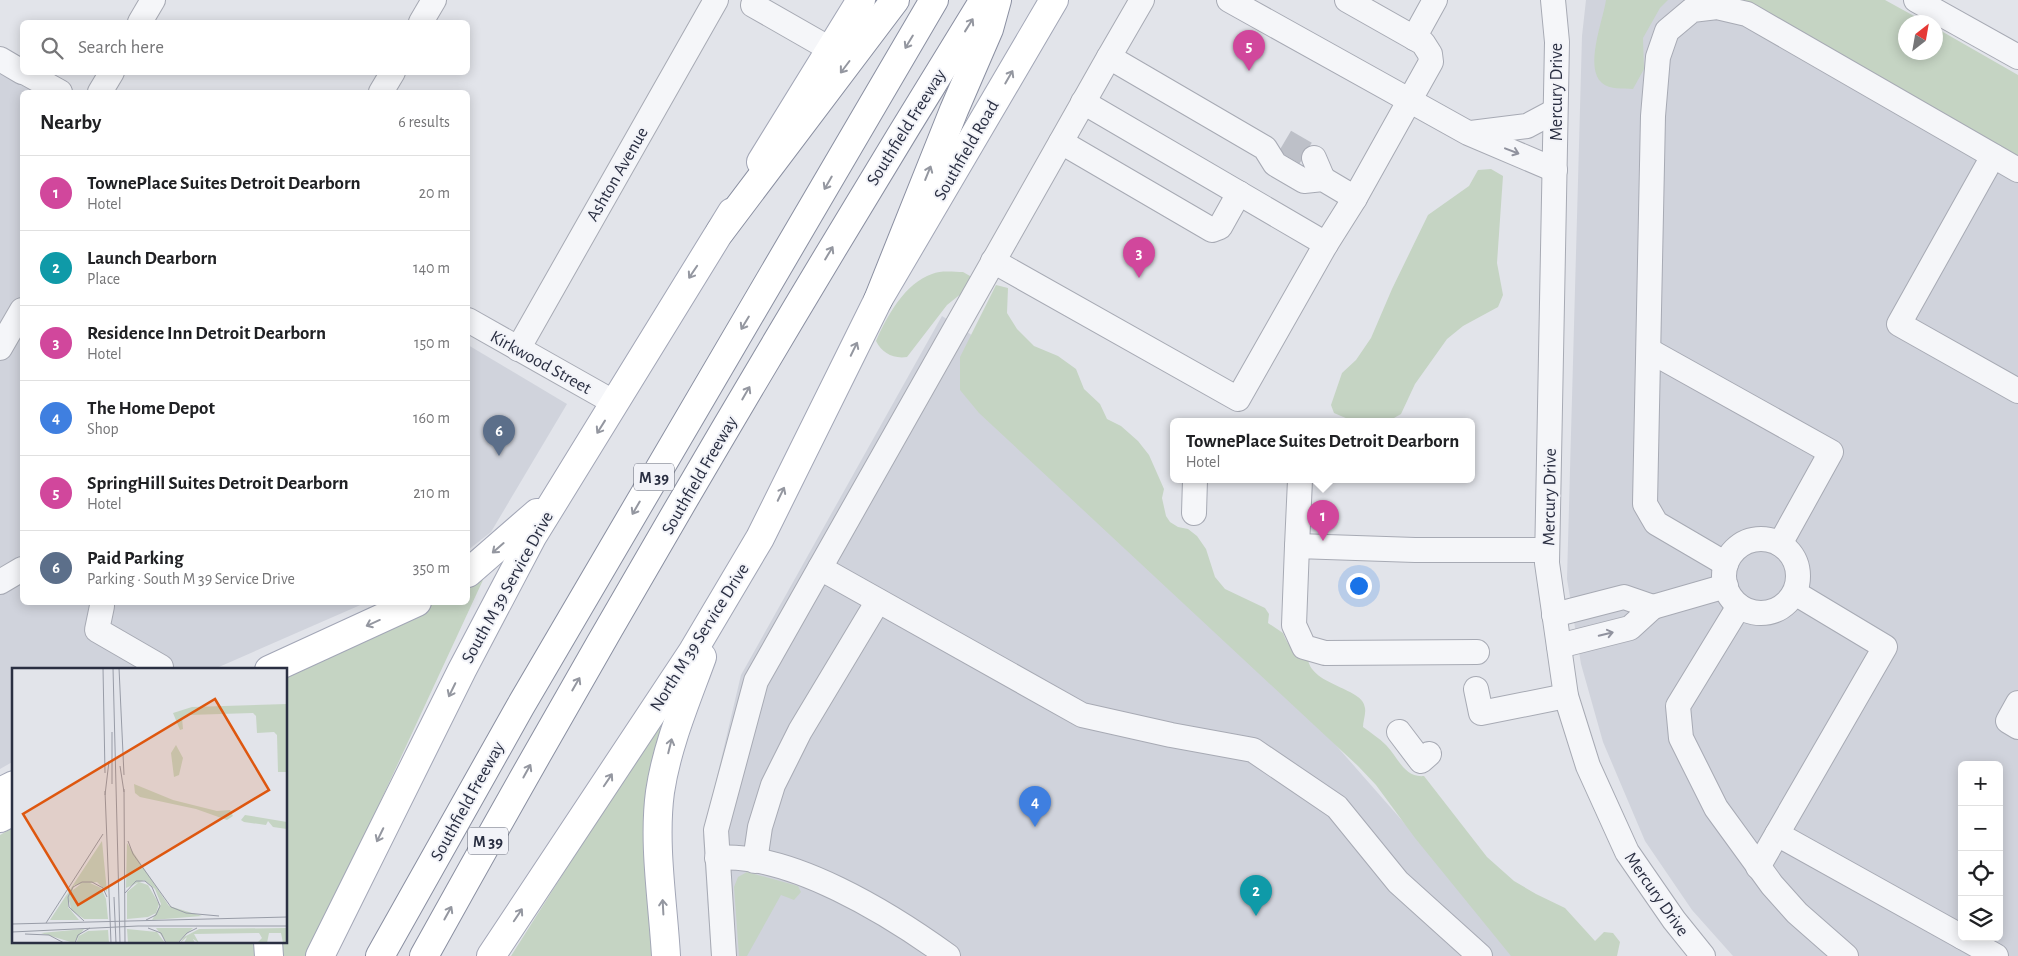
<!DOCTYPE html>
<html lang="en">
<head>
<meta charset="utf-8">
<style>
	:root { --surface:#fff; --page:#f6f6f6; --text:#202124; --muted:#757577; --line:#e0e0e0; --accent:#0f766e }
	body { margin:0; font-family:"Alegreya Sans",sans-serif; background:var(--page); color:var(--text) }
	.controls { position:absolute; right:15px; bottom:15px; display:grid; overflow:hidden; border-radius:8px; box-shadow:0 2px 12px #0003 }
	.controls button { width:45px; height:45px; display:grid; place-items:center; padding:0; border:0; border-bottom:1px solid var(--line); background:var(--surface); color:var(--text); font:25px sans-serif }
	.compass { position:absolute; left:1898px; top:15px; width:45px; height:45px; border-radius:50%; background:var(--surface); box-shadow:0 2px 12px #0003; rotate:31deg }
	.you { position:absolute; left:1358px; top:585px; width:18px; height:18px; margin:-12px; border:4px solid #fff; border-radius:50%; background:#1a73e8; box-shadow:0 0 0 8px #1a73e833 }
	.badge { display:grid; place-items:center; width:32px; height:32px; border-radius:50%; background:var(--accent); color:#fff; font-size:16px; font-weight:700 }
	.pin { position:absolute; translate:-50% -41px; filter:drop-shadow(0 1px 2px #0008) }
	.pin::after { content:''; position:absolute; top:26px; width:18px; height:15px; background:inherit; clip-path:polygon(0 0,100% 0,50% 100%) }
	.popup { position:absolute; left:1170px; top:418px; width:305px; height:65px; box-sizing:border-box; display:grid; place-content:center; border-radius:8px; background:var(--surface); filter:drop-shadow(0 1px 4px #0005); font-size:16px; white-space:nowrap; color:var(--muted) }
	.popup b { font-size:19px; color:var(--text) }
	.popup::after { content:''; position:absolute; left:50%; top:100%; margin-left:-10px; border:10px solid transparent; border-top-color:var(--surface) }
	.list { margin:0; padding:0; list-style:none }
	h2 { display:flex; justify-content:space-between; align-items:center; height:65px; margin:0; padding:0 20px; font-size:21px }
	h2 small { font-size:16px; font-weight:400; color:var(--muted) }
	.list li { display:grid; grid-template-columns:32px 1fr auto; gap:15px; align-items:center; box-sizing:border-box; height:75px; padding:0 20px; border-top:1px solid var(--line) }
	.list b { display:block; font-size:19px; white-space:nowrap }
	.list p { margin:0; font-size:16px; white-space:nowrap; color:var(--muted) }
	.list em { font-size:16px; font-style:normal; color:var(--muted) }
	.icon { flex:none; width:28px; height:28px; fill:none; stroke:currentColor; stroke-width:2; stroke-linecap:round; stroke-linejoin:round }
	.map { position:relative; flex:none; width:2018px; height:956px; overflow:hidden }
	.search { position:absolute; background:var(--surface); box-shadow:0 2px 12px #0003; left:20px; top:20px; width:450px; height:55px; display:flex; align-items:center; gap:12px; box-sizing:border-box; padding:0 18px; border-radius:8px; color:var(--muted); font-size:19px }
	.panel { position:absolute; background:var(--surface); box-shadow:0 2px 12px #0003; left:20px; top:90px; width:450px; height:515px; border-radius:8px }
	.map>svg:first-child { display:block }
	.built { fill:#d0d3dc; fill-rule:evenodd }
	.green { fill:#c5d4c3 }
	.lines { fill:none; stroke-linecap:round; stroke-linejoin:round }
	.minor-tunnel { stroke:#bdc0c8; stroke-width:24; stroke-dasharray:24 12; stroke-linecap:butt }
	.minor-casing { stroke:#a7aab4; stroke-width:26 }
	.major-casing { stroke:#a2a6b6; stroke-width:30 }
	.highway-casing { stroke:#8a8fa1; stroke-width:30 }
	.minor { stroke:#f5f6f9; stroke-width:24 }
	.major { stroke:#fff; stroke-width:28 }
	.highway { stroke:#fff; stroke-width:28 }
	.oneway { stroke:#9497a0 }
	.oneway2 { stroke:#90929e }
	.labels { text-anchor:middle; stroke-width:4; stroke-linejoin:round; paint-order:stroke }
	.shield { fill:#f2f3f8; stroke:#666a79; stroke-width:1 }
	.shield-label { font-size:16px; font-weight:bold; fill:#2a2f42 }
	.street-label { font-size:18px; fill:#2a2f42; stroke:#f2f3f8 }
	.inset-road { fill:none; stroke:#989ca7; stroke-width:1 }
	.view { fill:#de570f; fill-opacity:0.15; stroke:#de570f; stroke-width:2.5 }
	.inset-edge { fill:none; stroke:#2a2f42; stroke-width:2.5 }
</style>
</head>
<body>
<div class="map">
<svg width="2018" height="956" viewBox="0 0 2018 956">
	<rect width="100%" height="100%" fill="#e2e4ea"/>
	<!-- built -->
	<g class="built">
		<path d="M1586,0H1854L1906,52H1936L2018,93V956H1733L1692,910L1645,841L1603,742L1581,664L1567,579L1582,36ZM1962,765H1999V937H1962Z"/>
		<path d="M0,69L39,92H22V602L365,603L212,670H14V761L0,769Z"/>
		<path d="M942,316L981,341L1521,956H711L703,836L741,675Z"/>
		<path d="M468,345L567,404L491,532L468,550Z"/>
	</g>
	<!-- green -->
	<g class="green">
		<path d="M1606,0H1668L1660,8L1643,38L1644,69L1633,89C1623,88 1610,90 1602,83C1584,67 1603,21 1606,0Z"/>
		<path d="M1741,0H1885L1925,22H1906V52H1936V28L2018,75V158Z"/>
		<path d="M1491,169L1503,176L1497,263L1503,295L1498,307L1463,326L1447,339L1415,384L1401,414L1387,422L1348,419L1334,413L1331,405L1342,373L1356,360L1371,338L1392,289L1428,215L1469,186L1478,170Z"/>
		<path d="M963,272L970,276L972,285L947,305L907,357C893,359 882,353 876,341C887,316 905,283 932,274C941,270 954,272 963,272Z"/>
		<path d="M996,285L1008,288L1007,313L1017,329L1034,346L1058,356L1076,369L1084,389L1100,404L1107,419L1121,426L1138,441L1149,455L1164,489L1162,498L1166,516L1170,522L1178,527L1188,529L1197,536L1206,549L1215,577L1225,589L1265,608L1269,614L1268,623L1283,633C1288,647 1295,652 1308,660C1313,686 1364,688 1365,708C1366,714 1363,721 1363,727C1371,733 1379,738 1386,745C1398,757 1404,778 1424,776L1487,857L1514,881L1536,894L1565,908L1595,941L1604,932L1613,933L1620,942L1617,956H1511L1415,838L1376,785L1358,766L979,413L960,390V357Z"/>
		<path d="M483,580L363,839L305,956H281L279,942H286V673L436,603L468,602V587Z"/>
		<path d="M668,708L661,956H511Z"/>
		<path d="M14,827V942H258L259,956H0V835Z"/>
		<path d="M747,872L798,886L801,892L794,900L781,895L747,956H739L734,887L738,877Z"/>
	</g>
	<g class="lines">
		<!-- minor-tunnel -->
		<path class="minor-tunnel" d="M1285,141L1314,158"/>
		<defs>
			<g id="minor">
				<path d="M1142,0L1109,57L1265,148L1275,164L1304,181L1323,179L1355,198L1431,62L1430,54L1423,43L1347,0"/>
				<path d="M1229,0L1468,133L1555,170"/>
				<path d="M1553,0L1557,42L1547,563L1566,696L1588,766L1627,852L1674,920L1703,956"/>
				<path d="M1916,0L2018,57"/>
				<path d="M753,5L830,49"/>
				<path d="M140,22L153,0"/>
				<path d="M421,22L434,0"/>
				<path d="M1414,38L1435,0"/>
				<path d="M0,59L22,72"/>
				<path d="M24,72L60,92"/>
				<path d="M100,92L112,72"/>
				<path d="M381,92L393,72"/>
				<path d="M1471,133L1527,126L1555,111"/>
				<path d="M1061,142L1212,230L1220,227L1239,193"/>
				<path d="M1993,156L1899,324L2018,391"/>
				<path d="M1314,158L1323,179"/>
				<path d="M1326,244L1355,198"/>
				<path d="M993,261L1238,399L1326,244L1083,102"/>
				<path d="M468,320L615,403"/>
				<path d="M0,348L22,310"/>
				<path d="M518,349L716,0"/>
				<path d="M1650,351L1831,452L1780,544"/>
				<path d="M1194,513L1195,480"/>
				<circle cx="1761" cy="576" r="37"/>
				<path d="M1297,546L1300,480"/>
				<path d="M1726,564L1656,523L1645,504L1653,116L1658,57L1667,31L1692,10L1717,7L1747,14L2018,170"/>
				<path d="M820,568L1082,715L1171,735L1253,750L1337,807L1398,882L1480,956"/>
				<path d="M0,582L22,569"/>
				<path d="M102,606L97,630L161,667"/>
				<path d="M1739,606L1678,706L1681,738L1716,808L1772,885L1797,913L1846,956"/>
				<path d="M1653,607L1726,586"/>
				<path d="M1554,615L1624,597L1653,607L1630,628L1559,646"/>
				<path d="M1477,652L1325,653L1304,647L1294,625L1297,546L1415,550H1547"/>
				<path d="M1476,689L1481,713L1566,696"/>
				<path d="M2018,703L2008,721L2018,727"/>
				<path d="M1399,732L1421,761L1429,754"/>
				<path d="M1777,834L1962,937"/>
				<path d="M717,858C790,852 890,914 948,956"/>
				<path d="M755,861L760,827L773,785L800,731L878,601"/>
				<path d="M1758,867L1885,647L1795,593"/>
				<path d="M1962,937L1996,956"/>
				<path d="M724,956L716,830L756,681L1109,57"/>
			</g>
			<g id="major">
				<path d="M761,162L861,0"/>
				<path d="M468,573L537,513"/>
				<path d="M269,670L417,602"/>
				<path d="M0,792L14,785"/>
				<path d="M0,818L14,811"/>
				<path d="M268,942L269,956"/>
				<path d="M320,956L462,670L532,537L732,212"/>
				<path d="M491,956L693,651L760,538L878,300L1054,0"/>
				<path d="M666,956C663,903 653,844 660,792C667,745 686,701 702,657"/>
			</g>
			<g id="highway">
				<path d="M720,232L895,0"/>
				<path d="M878,300L954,110L989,29L997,0"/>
				<path d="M380,956L520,707L934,0"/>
				<path d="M424,956C603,633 790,314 984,0"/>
			</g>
		</defs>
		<!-- minor casing -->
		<use href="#minor" class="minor-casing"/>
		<!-- major casing -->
		<use href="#major" class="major-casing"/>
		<!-- highway casing -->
		<use href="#highway" class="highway-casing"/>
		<!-- minor -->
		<use href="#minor" class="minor"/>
		<!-- major -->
		<use href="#major" class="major"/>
		<!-- highway -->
		<use href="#highway" class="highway"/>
	</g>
	<!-- one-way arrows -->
	<defs><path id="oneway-shaft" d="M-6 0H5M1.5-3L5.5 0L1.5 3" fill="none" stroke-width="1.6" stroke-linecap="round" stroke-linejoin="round" transform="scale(1.25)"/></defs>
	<g class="oneway">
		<use href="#oneway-shaft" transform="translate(969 25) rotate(-58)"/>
		<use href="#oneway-shaft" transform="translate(909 42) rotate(121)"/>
		<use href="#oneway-shaft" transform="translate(845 67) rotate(127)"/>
		<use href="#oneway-shaft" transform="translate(1009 77) rotate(-60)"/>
		<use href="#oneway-shaft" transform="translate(928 173) rotate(-68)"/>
		<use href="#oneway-shaft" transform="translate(828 183) rotate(120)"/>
		<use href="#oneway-shaft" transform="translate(829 253) rotate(-59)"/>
		<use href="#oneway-shaft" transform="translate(693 272) rotate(124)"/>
		<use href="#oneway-shaft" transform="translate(745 323) rotate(121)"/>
		<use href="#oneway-shaft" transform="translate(854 349) rotate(-64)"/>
		<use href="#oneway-shaft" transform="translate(746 393) rotate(-60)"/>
		<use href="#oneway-shaft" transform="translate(601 427) rotate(122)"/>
		<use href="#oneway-shaft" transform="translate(781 494) rotate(-64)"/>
		<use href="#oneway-shaft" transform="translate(636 508) rotate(120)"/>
		<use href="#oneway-shaft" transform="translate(498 548) rotate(139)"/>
		<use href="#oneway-shaft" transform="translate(373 623) rotate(156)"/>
		<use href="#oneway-shaft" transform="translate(576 684) rotate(-60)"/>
		<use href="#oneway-shaft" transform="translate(452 690) rotate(116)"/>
		<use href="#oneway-shaft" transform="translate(670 746) rotate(-76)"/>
		<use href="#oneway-shaft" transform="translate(527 771) rotate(-61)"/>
		<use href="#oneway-shaft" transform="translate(608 780) rotate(-56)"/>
		<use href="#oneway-shaft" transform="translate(380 835) rotate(116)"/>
		<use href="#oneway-shaft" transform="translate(663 907) rotate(-93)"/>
		<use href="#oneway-shaft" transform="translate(448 913) rotate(-61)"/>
		<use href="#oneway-shaft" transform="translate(518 915) rotate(-56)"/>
	</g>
	<g class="oneway2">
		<use href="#oneway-shaft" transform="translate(1512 151) rotate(21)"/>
		<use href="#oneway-shaft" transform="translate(1606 634) rotate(-14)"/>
	</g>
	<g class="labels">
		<!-- shield labels -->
		<g class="shield">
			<rect x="634" y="463.5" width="40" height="27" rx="4"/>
			<rect x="468" y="827.5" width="40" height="27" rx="4"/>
		</g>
		<g class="shield-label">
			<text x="654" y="483">M 39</text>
			<text x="488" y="847">M 39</text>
		</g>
		<!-- street labels -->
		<g class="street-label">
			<text transform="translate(1556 92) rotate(-90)" y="6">Mercury Drive</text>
			<text transform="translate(906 127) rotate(-58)" y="6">Southfield Freeway</text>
			<text transform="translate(966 150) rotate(-60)" y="6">Southfield Road</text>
			<text transform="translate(617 174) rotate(-60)" y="6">Ashton Avenue</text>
			<text transform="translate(541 362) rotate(29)" y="6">Kirkwood Street</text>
			<text transform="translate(699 475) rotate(-60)" y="6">Southfield Freeway</text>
			<text transform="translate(1549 497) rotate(-89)" y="6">Mercury Drive</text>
			<text transform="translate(507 587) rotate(-61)" y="6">South M 39 Service Drive</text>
			<text transform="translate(699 637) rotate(-58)" y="6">North M 39 Service Drive</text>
			<text transform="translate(467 801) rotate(-61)" y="6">Southfield Freeway</text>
			<text transform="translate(1657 894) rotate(55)" y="6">Mercury Drive</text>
		</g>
	</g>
	<!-- overview -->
	<g transform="translate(12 668)">
		<rect width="275" height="275" fill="#e2e4ea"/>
		<path d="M275,36L274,104H266L265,67L262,64L245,65L244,48L241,45L176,47L170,50L171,61L168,62L161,45L180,39ZM164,77L171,90L167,107L162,109L159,85ZM122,116L161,132L205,143L218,142L221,148L215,152L184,141L128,129L123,125ZM233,147L275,154V161L261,159L256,153L254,157L232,154L229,152ZM90,173L95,224L85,214L62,217L56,239L67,252H38ZM115,175L157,238L190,248L140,252L149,236L143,221L132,212L114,220ZM127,214L136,217L147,236L144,245L136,249L115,251V224ZM78,215L89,220L94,231L96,251H72L59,242L57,230L61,222L69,216ZM144,260H181L165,275H155ZM275,260V275H271L269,265H257L255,275H245L250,270L247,265L182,266L187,275L181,271L183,275H172L175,269L168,275L172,269L187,261ZM72,261L62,275L29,265ZM115,261L145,264L153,275H116ZM96,262L97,275H64L67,268L76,263Z" fill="#c5d4c3"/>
		<path class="inset-road" d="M91,0L93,105M101,0L108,275M107,0L112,107M100,64V116M108,98L112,124M112,121L113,275M93,123L99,275M93,127L97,93M116,173L121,186L159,239L174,245L207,248M113,225L124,213H133L140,219L148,238L144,247L134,252M102,229L104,275M72,253L57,239L56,229L61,219L70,214H80L91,220L95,229M34,255L91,166M0,256L275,249M136,260L149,265L154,275M0,264L126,258H275M13,266L37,267L52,275M63,275L66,267L78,260M166,275L175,265L185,260"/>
		<path class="view" d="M203,31L257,122L66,237L11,146Z"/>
		<rect width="275" height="275" class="inset-edge"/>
	</g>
</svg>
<div class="controls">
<button>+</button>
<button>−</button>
<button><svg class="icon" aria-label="locate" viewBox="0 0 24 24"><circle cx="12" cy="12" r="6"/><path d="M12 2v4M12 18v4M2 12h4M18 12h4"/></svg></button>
<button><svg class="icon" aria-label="layers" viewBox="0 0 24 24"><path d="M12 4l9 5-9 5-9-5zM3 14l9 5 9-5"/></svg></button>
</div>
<svg class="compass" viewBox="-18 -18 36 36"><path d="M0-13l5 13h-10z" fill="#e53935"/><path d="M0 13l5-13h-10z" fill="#757577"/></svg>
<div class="you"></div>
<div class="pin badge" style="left:1323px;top:541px;background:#d1479c">1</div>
<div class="popup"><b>TownePlace Suites Detroit Dearborn</b>Hotel</div>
<div class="pin badge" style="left:1256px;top:916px;background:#0f9aa8">2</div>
<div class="pin badge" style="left:1139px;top:278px;background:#d1479c">3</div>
<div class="pin badge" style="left:1035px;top:827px;background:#3f7fe0">4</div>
<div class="pin badge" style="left:1249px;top:71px;background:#d1479c">5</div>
<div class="pin badge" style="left:499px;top:456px;background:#5c6f8a">6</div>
<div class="search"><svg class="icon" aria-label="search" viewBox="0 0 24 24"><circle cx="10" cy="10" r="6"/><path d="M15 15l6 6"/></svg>Search here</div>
<section class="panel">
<h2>Nearby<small>6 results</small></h2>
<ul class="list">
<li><span class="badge" style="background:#d1479c">1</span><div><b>TownePlace Suites Detroit Dearborn</b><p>Hotel</p></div><em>20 m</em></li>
<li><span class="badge" style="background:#0f9aa8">2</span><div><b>Launch Dearborn</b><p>Place</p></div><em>140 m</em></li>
<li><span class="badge" style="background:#d1479c">3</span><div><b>Residence Inn Detroit Dearborn</b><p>Hotel</p></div><em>150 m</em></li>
<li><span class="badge" style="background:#3f7fe0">4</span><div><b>The Home Depot</b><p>Shop</p></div><em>160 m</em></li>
<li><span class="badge" style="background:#d1479c">5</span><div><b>SpringHill Suites Detroit Dearborn</b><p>Hotel</p></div><em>210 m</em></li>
<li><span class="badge" style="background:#5c6f8a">6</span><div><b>Paid Parking</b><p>Parking · South M 39 Service Drive</p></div><em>350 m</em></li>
</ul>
</section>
</div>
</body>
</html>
